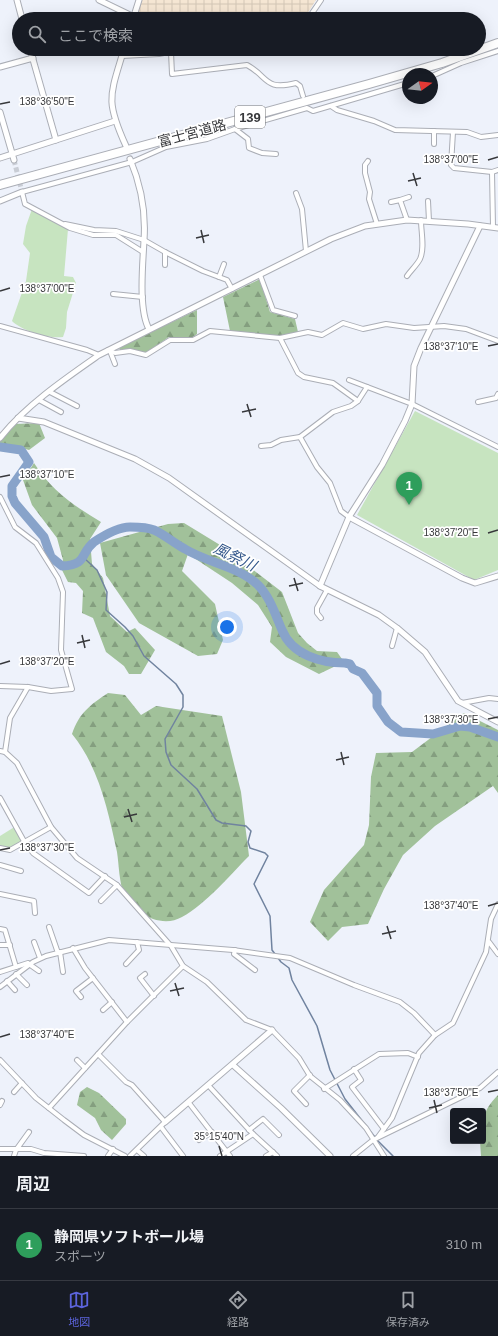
<!DOCTYPE html>
<html lang="ja">
<head>
<meta charset="utf-8">
<style>
	:root { --surface:#171b24; --page:#20242c; --text:#f1f3f6; --muted:#9ea1a6; --line:#363941; --accent:#5c64dc }
	body { margin:0; font-family:Arial,"Noto Sans JP",sans-serif; background:var(--page); color:var(--text) }
	.controls { position:absolute; right:12px; bottom:12px; display:grid; overflow:hidden; border-radius:4px; box-shadow:0 4px 16px #0002 }
	.controls button { width:36px; height:36px; display:grid; place-items:center; padding:0; border:0; border-bottom:1px solid var(--line); background:var(--surface); color:var(--text); font:20px sans-serif }
	.compass { position:absolute; left:402px; top:68px; width:36px; height:36px; border-radius:50%; background:var(--surface); box-shadow:0 4px 16px #0002; rotate:75deg }
	.you { position:absolute; left:227px; top:627px; width:14px; height:14px; margin:-10px; border:3px solid #fff; border-radius:50%; background:#1a73e8; box-shadow:0 0 0 6px #1a73e833 }
	.badge { display:grid; place-items:center; width:26px; height:26px; border-radius:50%; background:var(--accent); color:#fff; font-size:13px; font-weight:700 }
	.pin { position:absolute; translate:-50% -33px; filter:drop-shadow(0 1px 2px #0008) }
	.pin::after { content:''; position:absolute; top:21px; width:14px; height:12px; background:inherit; clip-path:polygon(0 0,100% 0,50% 100%) }
	.list { margin:0; padding:0; list-style:none }
	h2 { display:flex; justify-content:space-between; align-items:center; height:52px; margin:0; padding:0 16px; font-size:17px }
	h2 small { font-size:13px; font-weight:400; color:var(--muted) }
	.list li { display:grid; grid-template-columns:26px 1fr auto; gap:12px; align-items:center; box-sizing:border-box; height:72px; padding:0 16px; border-top:1px solid var(--line) }
	.list b { display:block; font-size:15px; white-space:nowrap }
	.list p { margin:0; font-size:13px; white-space:nowrap; color:var(--muted) }
	.list em { font-size:13px; font-style:normal; color:var(--muted) }
	.icon { flex:none; width:22px; height:22px; fill:none; stroke:currentColor; stroke-width:2; stroke-linecap:round; stroke-linejoin:round }
	.map { position:relative; flex:none; width:498px; height:1156px; overflow:hidden }
	.search { position:absolute; background:var(--surface); box-shadow:0 4px 16px #0002; left:12px; right:12px; top:12px; height:44px; display:flex; align-items:center; gap:10px; box-sizing:border-box; padding:0 14px; border-radius:22px; color:var(--muted); font-size:15px }
	.sheet { height:124px; background:var(--surface) }
	nav { display:flex; justify-content:space-around; align-items:center; box-sizing:border-box; height:56px; border-top:1px solid var(--line); background:var(--surface); font-size:11px; color:var(--muted) }
	nav a { display:grid; justify-items:center; gap:2px }
	nav .on { color:var(--accent) }
	.map>svg:first-child { display:block }
	.industrial { fill:url(#industrial-grid) }
	.forest { fill:url(#forest-firs) }
	.green { fill:#c7e4c0 }
	.lines { fill:none; stroke-linecap:round; stroke-linejoin:round }
	.stream { stroke:#70839f; stroke-width:1.5 }
	.river { stroke:#88a3ca; stroke-width:9 }
	.tertiary-tunnel { stroke:#c9cdd5; stroke-width:5; stroke-dasharray:5 2.5; stroke-linecap:butt }
	.minor-casing { stroke:#abaeb6; stroke-width:6 }
	.tertiary-casing { stroke:#abaeb6; stroke-width:7 }
	.motorway-casing { stroke:#abaeb6; stroke-width:10 }
	.minor { stroke:#fff; stroke-width:4 }
	.tertiary { stroke:#fff; stroke-width:5 }
	.motorway { stroke:#fff; stroke-width:8 }
	.ticks { fill:none; stroke:#37383b; stroke-width:1.5 }
	.labels { text-anchor:middle; stroke-width:3.5; stroke-linejoin:round; paint-order:stroke }
	.shield { fill:#fff; stroke:#737476; stroke-width:1 }
	.shield-label { font-size:13px; font-weight:bold; fill:#37383b }
	.street-label { font-size:14px; fill:#37383b; stroke:#fff }
	.water-label { font-size:15px; font-style:italic; fill:#33578b; stroke:#fff }
	.ticks-label { font-size:10px; text-anchor:middle; fill:#37383b; stroke:#fff; stroke-width:3.5; stroke-linejoin:round; paint-order:stroke }
</style>
</head>
<body>
<div class="map">
<svg width="498" height="1156" viewBox="0 0 498 1156">
	<defs>
		<pattern id="industrial-grid" width="8" height="8" patternUnits="userSpaceOnUse"><rect width="8" height="8" fill="#f5e6d3"/><path d="M0 4h8M4 0v8" fill="none" stroke="#d3c6b6"/></pattern>
		<pattern id="forest-firs" width="22" height="20" patternUnits="userSpaceOnUse"><rect width="22" height="20" fill="#a1c19a"/><path d="M5 1l3.5 6h-7zM16 11l3.5 6h-7z" fill="#849e7f"/></pattern>
	</defs>
	<rect width="100%" height="100%" fill="#eef2fb"/>
	<!-- industrial -->
	<path class="industrial" d="M142,0H316L304,19H136Z"/>
	<!-- forest -->
	<g class="forest">
		<path d="M260,279L270,312L295,319L298,332L280,336L230,331L223,297Z"/>
		<path d="M197,310V334L193,337H169L146,353L130,349L120,350L119,347Z"/>
		<path d="M39,423L45,438L29,450L15,446L0,449V438L15,424Z"/>
		<path d="M34,463C51,490 74,506 101,522L90,539L92,564L103,578L110,616L127,632L135,628L155,650L141,674H129L124,666L106,652L93,618L82,613L83,591L76,583L68,582L62,570L63,560L57,538L32,505L23,480Z"/>
		<path d="M184,523L225,548L282,592L298,633L307,643L317,651L337,652L342,659V663L319,674L286,657L270,642L272,627L258,605L232,583L188,554L182,571L215,604L223,640L217,654L198,656L139,623L106,575L100,543L168,524Z"/>
		<path d="M108,693L125,695L141,715L156,706L222,716L241,792L249,856C229,876 206,904 182,917C161,929 133,913 124,894C119,882 119,865 117,852C108,811 99,767 72,734C79,713 90,705 108,693Z"/>
		<path d="M464,713L498,730V793L493,786L435,826L403,855L384,889L368,924L342,927L328,941L310,922L324,890L364,845L369,825L371,777L376,753L412,752Z"/>
		<path d="M87,1087L99,1093L126,1119V1124L112,1140L101,1130L95,1118L77,1105L80,1092Z"/>
		<path d="M498,1095V1156H481L480,1141H483C483,1120 482,1111 498,1095Z"/>
	</g>
	<!-- green -->
	<g class="green">
		<path d="M32,209L68,229L64,276L73,277L76,283L67,312L66,328L63,337C49,339 22,331 12,321L26,281L30,253L23,244L26,226Z"/>
		<path d="M415,411L498,453V570L474,580L357,515Z"/>
		<path d="M16,826L25,843L10,850L0,848V836Z"/>
	</g>
	<g class="lines">
		<!-- stream -->
		<path class="stream" d="M84,558L97,570L107,592L106,610L125,627L133,636L144,656L176,684L183,695V707L165,739L166,752L171,765L197,789L216,820L222,823L246,826L251,831L248,842L250,848L265,853L268,856L254,884L270,916L272,950L281,962L289,968L292,980L317,1026L330,1070L345,1099L378,1141L393,1156"/>
		<!-- river -->
		<path class="river" d="M0,447L21,450L29,462L12,486V496L15,503L44,537L51,557L62,566C89,564 79,554 94,542C103,536 119,527 130,527C137,527 147,527 154,530C165,535 174,543 185,549C208,563 238,566 258,585C270,597 275,614 282,630C292,655 321,663 345,663L350,664L353,669L362,673L377,693V706L379,709L388,722L401,732L433,734L460,726L470,727L498,737"/>
		<!-- tertiary-tunnel -->
		<path class="tertiary-tunnel" d="M14,160L22,192"/>
		<defs>
			<g id="minor">
				<path d="M308,19L321,0"/>
				<path d="M171,52L172,74L247,65C269,77 264,91 296,83L300,86L303,96"/>
				<path d="M122,56L159,54L183,49"/>
				<path d="M432,76L461,63L498,51"/>
				<path d="M331,106L337,110L374,121L395,130L467,132L481,137L498,135"/>
				<path d="M235,129L248,139L249,148L262,153L276,154"/>
				<path d="M453,132L451,165L454,168L492,172L498,170"/>
				<path d="M434,144V131"/>
				<path d="M368,161L365,165V173L370,192L369,199L377,224"/>
				<path d="M492,172L493,227"/>
				<path d="M296,193L302,209L306,251"/>
				<path d="M400,200L409,197"/>
				<path d="M428,201L429,221"/>
				<path d="M391,202L400,200L407,220"/>
				<path d="M65,224L94,230L116,231L144,240L165,252L203,271L227,280L232,289"/>
				<path d="M143,252L116,235H93L70,228L25,204L22,192L132,162L166,147L207,139L235,129L307,108L313,111L408,83"/>
				<path d="M165,252V265"/>
				<path d="M260,275L273,310L295,316"/>
				<path d="M407,276C411,270 417,265 420,259C425,248 421,232 421,220"/>
				<path d="M219,277L224,264"/>
				<path d="M113,294L143,297"/>
				<path d="M0,326L87,350L99,355"/>
				<path d="M280,338L308,332L322,335L343,323L363,329L386,324L414,328L444,326L466,329L498,341"/>
				<path d="M108,350L115,353L130,351L146,355L170,340H193L210,331L280,338L298,373L304,377L333,383L358,401"/>
				<path d="M110,351L115,364"/>
				<path d="M349,380L412,404L498,447"/>
				<path d="M50,392L77,406"/>
				<path d="M39,400L61,412"/>
				<path d="M478,402L496,398L498,394"/>
				<path d="M261,446L271,445L281,440L300,437"/>
				<path d="M0,497L15,527L36,543L58,578L63,592L61,650L72,689L51,691L28,687L0,686"/>
				<path d="M349,517L341,511L330,483L317,467L300,437L333,412L351,406L358,401L367,387"/>
				<path d="M321,618L317,613V608L327,590"/>
				<path d="M392,646L397,628"/>
				<path d="M462,703L489,698L498,699"/>
				<path d="M0,751L5,752L17,763L51,827L77,858L117,885L171,946L183,966L207,982L246,1020L272,1030L299,1058L310,1076L340,1100L366,1128L384,1156"/>
				<path d="M5,752L10,718L28,687"/>
				<path d="M0,798L25,843L33,853L89,893L105,876"/>
				<path d="M0,848L10,850L51,827"/>
				<path d="M0,865L21,871"/>
				<path d="M0,894L34,901L35,913"/>
				<path d="M101,901L117,885"/>
				<path d="M49,927L58,953"/>
				<path d="M0,929L5,930L16,967"/>
				<path d="M34,942L40,958"/>
				<path d="M489,942L498,954"/>
				<path d="M0,945H10"/>
				<path d="M73,948L85,968L127,1022"/>
				<path d="M235,950L234,954L255,970"/>
				<path d="M60,952L63,972"/>
				<path d="M29,964L39,971"/>
				<path d="M126,964L139,950L137,942"/>
				<path d="M0,972L28,963"/>
				<path d="M16,974L27,985"/>
				<path d="M145,974L140,978L154,996"/>
				<path d="M7,981L15,990"/>
				<path d="M0,987L33,962L46,956L109,940L233,950L290,958L354,985L400,1002L414,1013L435,1035"/>
				<path d="M81,997L76,991L93,978"/>
				<path d="M103,1010L112,1002"/>
				<path d="M0,1060L36,1098L64,1120L84,1135L125,1156"/>
				<path d="M77,1060L85,1068"/>
				<path d="M354,1069L361,1080L352,1087L384,1129"/>
				<path d="M208,1085L253,1134L277,1156"/>
				<path d="M324,1089L379,1054L408,1053L418,1057"/>
				<path d="M14,1092L22,1083"/>
				<path d="M189,1103L230,1156"/>
				<path d="M306,1104L294,1091L310,1075"/>
				<path d="M0,1105L2,1101"/>
				<path d="M49,1108L98,1054"/>
				<path d="M161,1127L183,1156"/>
				<path d="M249,1130L263,1119L279,1135"/>
				<path d="M378,1137L392,1118L419,1053L435,1035L453,1023L486,952L491,919L498,904"/>
				<path d="M199,1140L212,1132"/>
				<path d="M0,1149H31L44,1153L84,1156"/>
				<path d="M137,1150L144,1156"/>
				<path d="M14,1156L16,1150L29,1132"/>
				<path d="M108,1156L113,1149"/>
				<path d="M130,1156L165,1122L132,1085L126,1082L98,1054L127,1022L183,966"/>
				<path d="M220,1156L253,1134"/>
				<path d="M266,1156L273,1152"/>
				<path d="M353,1156L373,1140L480,1088L498,1072"/>
			</g>
			<g id="tertiary">
				<path d="M17,0L22,19"/>
				<path d="M99,0L134,17"/>
				<path d="M133,19L139,0"/>
				<path d="M30,49L56,140"/>
				<path d="M124,49C110,96 105,100 126,146"/>
				<path d="M0,67L33,58"/>
				<path d="M0,112L14,160"/>
				<path d="M0,158L115,121"/>
				<path d="M130,159C141,185 146,212 144,240C143,263 138,309 149,329"/>
				<path d="M0,201L22,192"/>
				<path d="M18,418L44,422L135,459L169,478L320,586L379,615L397,628L425,652L458,701L498,722"/>
				<path d="M0,438C25,406 66,378 99,355L331,239L365,226L407,220L468,224L498,228"/>
				<path d="M349,517L462,578L475,583L498,576"/>
				<path d="M320,586L349,517L382,465L405,421L412,404L414,366L421,348L480,226"/>
				<path d="M233,1065L281,1108L330,1156"/>
				<path d="M165,1122L272,1030"/>
			</g>
			<path id="motorway" d="M0,185L369,84L442,63L498,43"/>
		</defs>
		<!-- minor casing -->
		<use href="#minor" class="minor-casing"/>
		<!-- tertiary casing -->
		<use href="#tertiary" class="tertiary-casing"/>
		<!-- motorway casing -->
		<use href="#motorway" class="motorway-casing"/>
		<!-- minor -->
		<use href="#minor" class="minor"/>
		<!-- tertiary -->
		<use href="#tertiary" class="tertiary"/>
		<!-- motorway -->
		<use href="#motorway" class="motorway"/>
	</g>
	<!-- ticks -->
	<path class="ticks" d="M0,104L10,102M488,160L498,157M413,173L417,186M408,181L421,178M201,230L204,243M196,238L209,235M0,291L10,288M488,346L498,344M247,404L251,417M242,412L256,409M0,477L10,475M488,533L498,530M294,578L298,591M289,586L303,583M82,635L85,648M77,643L90,640M0,664L10,661M488,719L498,717M341,752L344,765M336,760L349,757M128,809L132,822M124,817L137,814M0,850L10,848M488,906L498,903M387,926L391,939M382,934L396,931M175,983L179,996M170,991L184,988M0,1037L10,1034M488,1092L498,1090M434,1100L437,1113M429,1108L442,1105M219,1146L222,1156"/>
	<g class="labels">
		<!-- shield labels -->
		<rect class="shield" x="235" y="106" width="30" height="22" rx="3"/>
		<g class="shield-label">
			<text x="250" y="122">139</text>
		</g>
		<!-- street labels -->
		<g class="street-label">
			<text transform="translate(192 133) rotate(-15)" y="5">富士宮道路</text>
		</g>
		<!-- water labels -->
		<g class="water-label">
			<text transform="translate(235 557) rotate(26)" y="5">風祭川</text>
		</g>
	</g>
	<g class="ticks-label">
		<text x="47" y="105">138°36'50"E</text>
		<text x="451" y="163">138°37'00"E</text>
		<text x="47" y="292">138°37'00"E</text>
		<text x="451" y="350">138°37'10"E</text>
		<text x="47" y="478">138°37'10"E</text>
		<text x="451" y="536">138°37'20"E</text>
		<text x="47" y="665">138°37'20"E</text>
		<text x="451" y="723">138°37'30"E</text>
		<text x="47" y="851">138°37'30"E</text>
		<text x="451" y="909">138°37'40"E</text>
		<text x="47" y="1038">138°37'40"E</text>
		<text x="451" y="1096">138°37'50"E</text>
		<text x="219" y="1140">35°15'40"N</text>
	</g>
</svg>
<div class="controls">
<button><svg class="icon" aria-label="layers" viewBox="0 0 24 24"><path d="M12 4l9 5-9 5-9-5zM3 14l9 5 9-5"/></svg></button>
</div>
<svg class="compass" viewBox="-18 -18 36 36"><path d="M0-13l5 13h-10z" fill="#e53935"/><path d="M0 13l5-13h-10z" fill="#9ea1a6"/></svg>
<div class="you"></div>
<div class="pin badge" style="left:409px;top:505px;background:#2e9e5b">1</div>
<div class="search"><svg class="icon" aria-label="search" viewBox="0 0 24 24"><circle cx="10" cy="10" r="6"/><path d="M15 15l6 6"/></svg>ここで検索</div>
</div>
<section class="sheet">
<h2>周辺<small></small></h2>
<ul class="list">
<li><span class="badge" style="background:#2e9e5b">1</span><div><b>静岡県ソフトボール場</b><p>スポーツ</p></div><em>310 m</em></li>
</ul>
</section>
<nav>
<a class="on"><svg class="icon" aria-label="map" viewBox="0 0 24 24"><path d="M3 6l6-2 6 2 6-2v14l-6 2-6-2-6 2zM9 4v14M15 6v14"/></svg>地図</a>
<a><svg class="icon" aria-label="directions" viewBox="0 0 24 24"><path d="M12 3l9 9-9 9-9-9zM9 14v-3h6M13 9l2 2-2 2"/></svg>経路</a>
<a><svg class="icon" aria-label="saved" viewBox="0 0 24 24"><path d="M7 4h10v16l-5-4-5 4z"/></svg>保存済み</a>
</nav>
</body>
</html>
